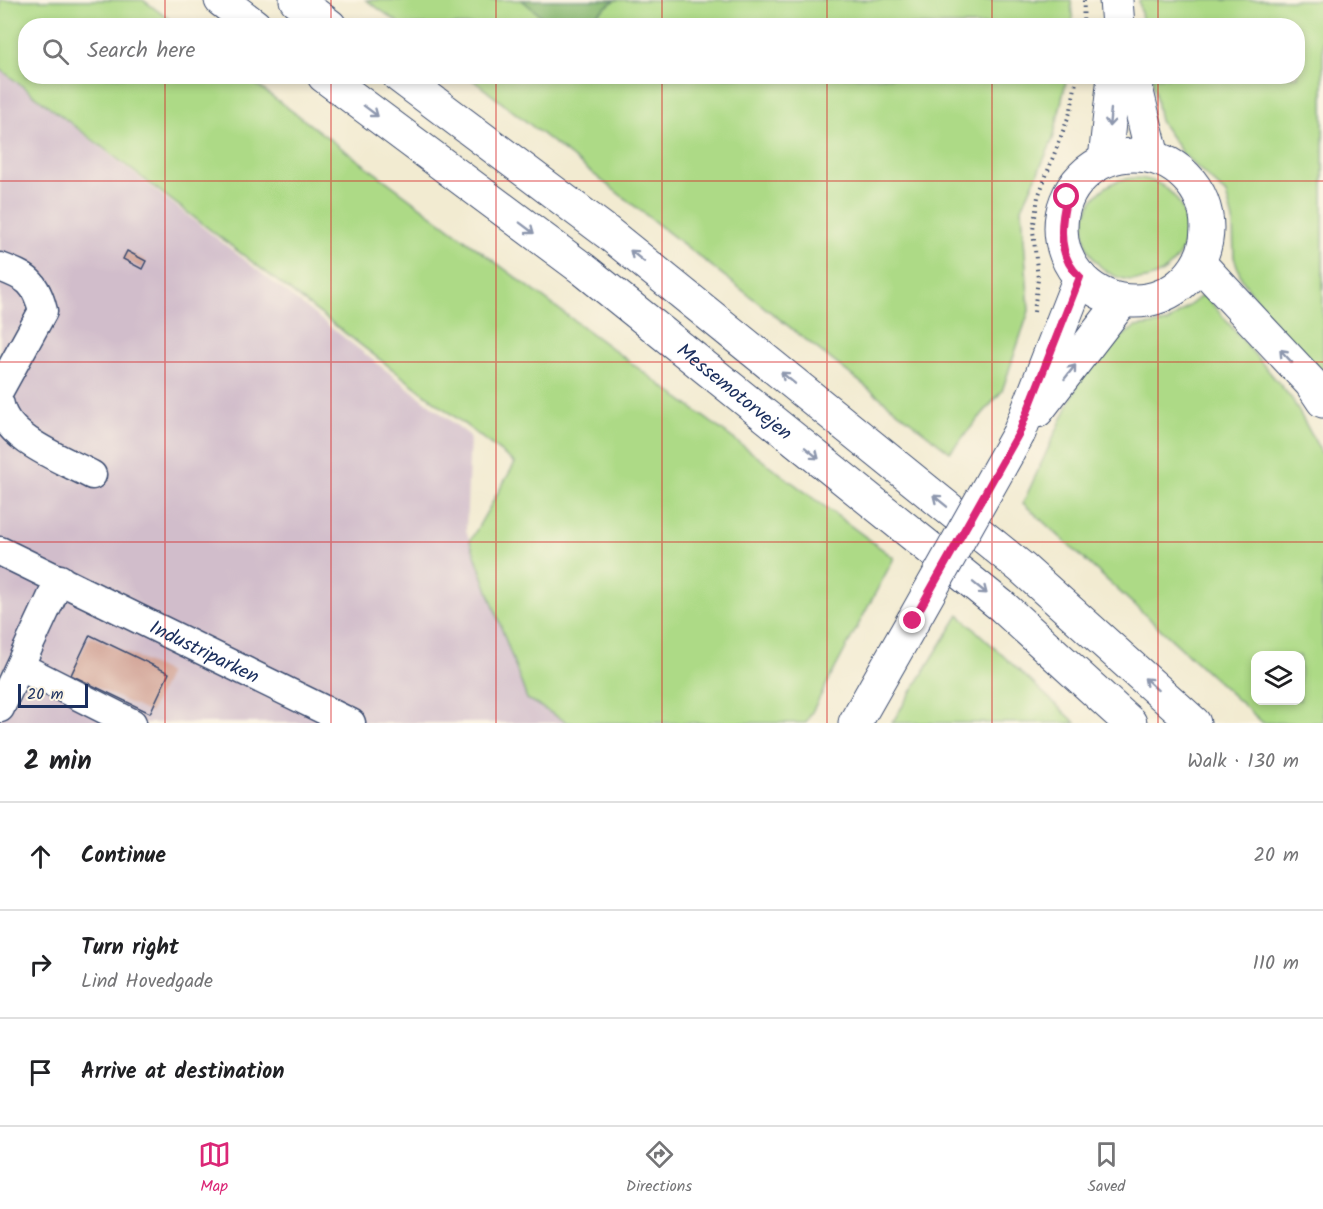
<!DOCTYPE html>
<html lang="en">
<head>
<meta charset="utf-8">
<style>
	:root { --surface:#fff; --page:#f2f2f2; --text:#202124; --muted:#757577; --line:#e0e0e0; --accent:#db2777 }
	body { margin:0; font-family:Kalam,sans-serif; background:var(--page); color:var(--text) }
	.controls { position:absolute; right:18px; bottom:18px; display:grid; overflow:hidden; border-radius:12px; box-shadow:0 3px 9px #0003 }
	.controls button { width:54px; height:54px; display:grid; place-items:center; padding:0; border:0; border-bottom:2px solid var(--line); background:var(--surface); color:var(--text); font:30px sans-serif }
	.scale { position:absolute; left:18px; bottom:15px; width:70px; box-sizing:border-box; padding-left:6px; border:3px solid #1b2f5e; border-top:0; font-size:16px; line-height:21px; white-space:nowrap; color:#1b2f5e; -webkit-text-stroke:4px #fcf5e5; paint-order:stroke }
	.stop { position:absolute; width:18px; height:18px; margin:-14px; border:4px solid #db2777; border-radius:50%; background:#fff }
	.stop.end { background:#db2777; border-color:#fff; box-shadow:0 2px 6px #0008 }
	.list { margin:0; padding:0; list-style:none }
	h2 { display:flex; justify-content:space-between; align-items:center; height:78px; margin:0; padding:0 24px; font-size:26px }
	h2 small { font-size:20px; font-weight:400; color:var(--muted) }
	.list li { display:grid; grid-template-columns:39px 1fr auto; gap:18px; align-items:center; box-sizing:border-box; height:108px; padding:0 24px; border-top:2px solid var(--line) }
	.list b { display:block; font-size:22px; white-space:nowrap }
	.list p { margin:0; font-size:20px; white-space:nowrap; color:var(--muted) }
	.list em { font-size:20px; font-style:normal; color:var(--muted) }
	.icon { flex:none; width:33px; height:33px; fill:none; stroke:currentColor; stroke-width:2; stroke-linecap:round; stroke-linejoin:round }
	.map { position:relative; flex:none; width:1323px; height:723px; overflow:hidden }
	.search { position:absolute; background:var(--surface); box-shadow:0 3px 9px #0003; left:18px; right:18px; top:18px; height:66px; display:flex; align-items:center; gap:15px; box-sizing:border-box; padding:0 21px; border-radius:24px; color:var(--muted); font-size:22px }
	.sheet { height:402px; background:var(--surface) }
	nav { display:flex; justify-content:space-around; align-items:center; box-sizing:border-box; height:84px; border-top:2px solid var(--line); background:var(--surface); font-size:16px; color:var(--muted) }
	nav a { display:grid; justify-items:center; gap:3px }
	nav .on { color:var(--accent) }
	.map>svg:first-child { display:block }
	.industrial { fill:#d1bdcb }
	.green { fill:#adda86; stroke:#648472; stroke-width:1.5; fill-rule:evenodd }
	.forest { fill:#8aba73; stroke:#527468; stroke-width:1.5 }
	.building { fill:#cf9e92 }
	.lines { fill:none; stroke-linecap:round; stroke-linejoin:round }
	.minor-casing { stroke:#3b4b6f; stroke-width:31 }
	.major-casing { stroke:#3b4b6f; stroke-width:35 }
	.highway-casing { stroke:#3b4b6f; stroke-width:35 }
	.path { stroke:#3b4b6f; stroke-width:4; stroke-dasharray:1.5 4.5; stroke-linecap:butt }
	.minor { stroke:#fff; stroke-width:28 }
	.major { stroke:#fff; stroke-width:33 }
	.highway { stroke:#fff; stroke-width:33 }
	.major-bridge-casing { stroke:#3b4b6f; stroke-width:35; stroke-linecap:butt }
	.major-bridge { stroke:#fff; stroke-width:33 }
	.oneway { stroke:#8d97ae }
	.route { stroke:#db2777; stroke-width:8 }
	.grid { fill:none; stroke:#d62828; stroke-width:1.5; stroke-opacity:0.55 }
	.labels { text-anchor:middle; stroke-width:4.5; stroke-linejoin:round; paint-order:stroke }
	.street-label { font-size:20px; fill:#1b2f5e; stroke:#fcf5e5 }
</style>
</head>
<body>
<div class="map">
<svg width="1323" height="723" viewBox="0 0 1323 723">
	<rect width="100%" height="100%" fill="#fcf5e5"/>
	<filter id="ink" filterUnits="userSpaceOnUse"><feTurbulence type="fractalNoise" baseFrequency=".0167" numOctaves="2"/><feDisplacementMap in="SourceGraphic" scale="12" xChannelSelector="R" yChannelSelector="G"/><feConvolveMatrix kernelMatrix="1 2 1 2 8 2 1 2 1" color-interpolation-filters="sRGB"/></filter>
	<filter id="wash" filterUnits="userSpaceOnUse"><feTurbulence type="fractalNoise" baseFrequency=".008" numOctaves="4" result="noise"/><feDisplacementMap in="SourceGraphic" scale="24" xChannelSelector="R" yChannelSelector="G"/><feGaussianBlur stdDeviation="1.35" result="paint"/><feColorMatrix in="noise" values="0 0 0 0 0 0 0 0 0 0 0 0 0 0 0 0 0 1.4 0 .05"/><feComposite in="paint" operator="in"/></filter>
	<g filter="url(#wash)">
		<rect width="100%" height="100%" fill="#f2ebd1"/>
		<!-- industrial -->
		<path class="industrial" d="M0,69L470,436L466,531L535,696L567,723H0Z"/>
		<!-- green -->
		<g class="green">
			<path d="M0,0H143L177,25L26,26V76L246,77L894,558L806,723H568L527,699L470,541L515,463L0,69Z"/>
			<path d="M366,0H522L553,25H402Z"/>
			<path d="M615,0H1071L1073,25L582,26Z"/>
			<path d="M1139,0H1323V389L1242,280L1234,257L1233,220L1226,194L1183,154L1160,121L1152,77L1298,76V26L1143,25Z"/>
			<path d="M469,77H1067L1053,139L1022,208L1029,311L1002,391L950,452Z"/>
			<circle cx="1135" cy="229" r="51"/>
			<path d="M1204,294L1292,399L1323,456V723H1263L1023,503L1088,362L1135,327L1167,323ZM1256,656H1300V700H1256Z"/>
			<path d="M959,615L1076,723H892Z"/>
		</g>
		<!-- forest -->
		<path class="forest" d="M522,0H615L582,25L553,26Z"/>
		<g id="blocks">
			<!-- building -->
			<g class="building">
				<path d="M127,251L146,261L142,269L123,259Z"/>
				<path d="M90,635L169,673L150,713L71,675Z"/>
			</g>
		</g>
	</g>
	<g filter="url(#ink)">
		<use href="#blocks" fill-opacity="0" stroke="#3b4b6f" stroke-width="1.5"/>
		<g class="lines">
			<defs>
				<g id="minor">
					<path d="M0,267C27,277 36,282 43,311L0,389"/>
					<path d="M0,405C6,439 64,460 92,475"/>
					<path id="s1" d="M0,551L351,723"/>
					<path d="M21,667L132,723"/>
					<path d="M0,708L60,579"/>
				</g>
				<g id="major">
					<path d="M1116,0L1118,26"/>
					<path d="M1133,76L1153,157"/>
					<circle cx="1134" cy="228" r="73"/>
					<path d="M1105,160L1114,76"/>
					<path d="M1037,411L1122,301"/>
					<path d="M1019,433L1080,277"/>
					<path d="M855,723L913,621"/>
				</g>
				<g id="highway">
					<path d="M221,0L255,26"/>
					<path d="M296,0L330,26"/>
					<path id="s2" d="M324,76L583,269L1003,607L1130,723"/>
					<path d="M399,76L608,233L1022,568L1194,723"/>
					<path d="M1199,263L1311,383L1323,401"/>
				</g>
			</defs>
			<!-- minor casing -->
			<use href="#minor" class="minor-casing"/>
			<!-- major casing -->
			<use href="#major" class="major-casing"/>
			<!-- highway casing -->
			<use href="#highway" class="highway-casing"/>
			<!-- path -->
			<g class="path">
				<path d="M1083,26L1084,0"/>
				<path d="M1034,312L1038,279L1033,230L1038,197L1071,110L1077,76"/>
			</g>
			<!-- minor -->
			<use href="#minor" class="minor"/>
			<!-- major -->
			<use href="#major" class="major"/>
			<!-- highway -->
			<use href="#highway" class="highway"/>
			<defs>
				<path id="major-bridge" d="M913,621L1019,433"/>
			</defs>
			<!-- major-bridge casing -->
			<use href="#major-bridge" class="major-bridge-casing"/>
			<!-- major-bridge -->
			<use href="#major-bridge" class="major-bridge"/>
		</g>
		<!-- one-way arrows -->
		<defs><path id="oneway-shaft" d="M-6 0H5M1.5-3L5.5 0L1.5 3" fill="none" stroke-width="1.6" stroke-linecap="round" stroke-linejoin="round" transform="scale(1.5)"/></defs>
		<g class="oneway">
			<use href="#oneway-shaft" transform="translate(371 111) rotate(37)"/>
			<use href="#oneway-shaft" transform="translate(1110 118) rotate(96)"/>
			<use href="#oneway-shaft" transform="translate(527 228) rotate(37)"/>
			<use href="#oneway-shaft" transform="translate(637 256) rotate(-141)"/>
			<use href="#oneway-shaft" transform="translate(1286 356) rotate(-133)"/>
			<use href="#oneway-shaft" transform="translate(1070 372) rotate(-52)"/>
			<use href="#oneway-shaft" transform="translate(788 378) rotate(-141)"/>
			<use href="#oneway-shaft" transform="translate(812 453) rotate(39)"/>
			<use href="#oneway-shaft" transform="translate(940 501) rotate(-141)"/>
			<use href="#oneway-shaft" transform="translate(980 588) rotate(39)"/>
			<use href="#oneway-shaft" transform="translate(1151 684) rotate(-138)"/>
		</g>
	</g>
	<g class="lines" filter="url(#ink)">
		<!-- route -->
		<path class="route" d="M913,621L1019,433L1080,277C1057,257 1060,224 1067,197"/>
	</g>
	<!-- grid -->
	<path class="grid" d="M165,0V26M331,0V26M496,0V26M662,0V26M827,0V26M992,0V26M1158,0V26M165,76V723M331,76V723M496,76V723M662,76V723M827,76V723M992,76V723M1158,76V723M0,181H1323M0,362H1323M0,542H1323"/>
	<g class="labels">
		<!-- street labels -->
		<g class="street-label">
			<text dy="7" stroke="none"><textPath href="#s2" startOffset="518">Messemotorvejen</textPath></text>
			<text dy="7" stroke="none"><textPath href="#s1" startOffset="228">Industriparken</textPath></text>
		</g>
	</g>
</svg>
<div class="controls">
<button><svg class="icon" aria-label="layers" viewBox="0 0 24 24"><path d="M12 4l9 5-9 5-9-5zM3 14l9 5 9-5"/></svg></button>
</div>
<div class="scale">20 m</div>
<div class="stop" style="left:1067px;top:197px"></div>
<div class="stop end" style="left:913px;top:621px"></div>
<div class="search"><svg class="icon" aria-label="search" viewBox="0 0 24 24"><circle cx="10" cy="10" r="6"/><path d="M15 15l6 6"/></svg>Search here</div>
</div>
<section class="sheet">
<h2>2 min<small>Walk · 130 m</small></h2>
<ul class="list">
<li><svg class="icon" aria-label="ahead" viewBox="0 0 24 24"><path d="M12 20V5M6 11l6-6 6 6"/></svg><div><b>Continue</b></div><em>20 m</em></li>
<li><svg class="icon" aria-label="right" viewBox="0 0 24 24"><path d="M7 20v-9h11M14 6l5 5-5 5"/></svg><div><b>Turn right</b><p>Lind Hovedgade</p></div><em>110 m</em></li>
<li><svg class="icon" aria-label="arrive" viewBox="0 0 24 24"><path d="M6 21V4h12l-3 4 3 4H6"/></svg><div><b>Arrive at destination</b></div></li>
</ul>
</section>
<nav>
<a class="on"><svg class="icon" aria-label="map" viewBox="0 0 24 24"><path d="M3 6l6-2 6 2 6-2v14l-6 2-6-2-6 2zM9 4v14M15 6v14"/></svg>Map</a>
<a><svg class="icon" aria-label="directions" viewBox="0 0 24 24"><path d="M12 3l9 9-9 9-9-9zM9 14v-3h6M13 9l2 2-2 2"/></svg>Directions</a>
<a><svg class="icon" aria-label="saved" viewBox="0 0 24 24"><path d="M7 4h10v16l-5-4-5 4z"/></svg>Saved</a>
</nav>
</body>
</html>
